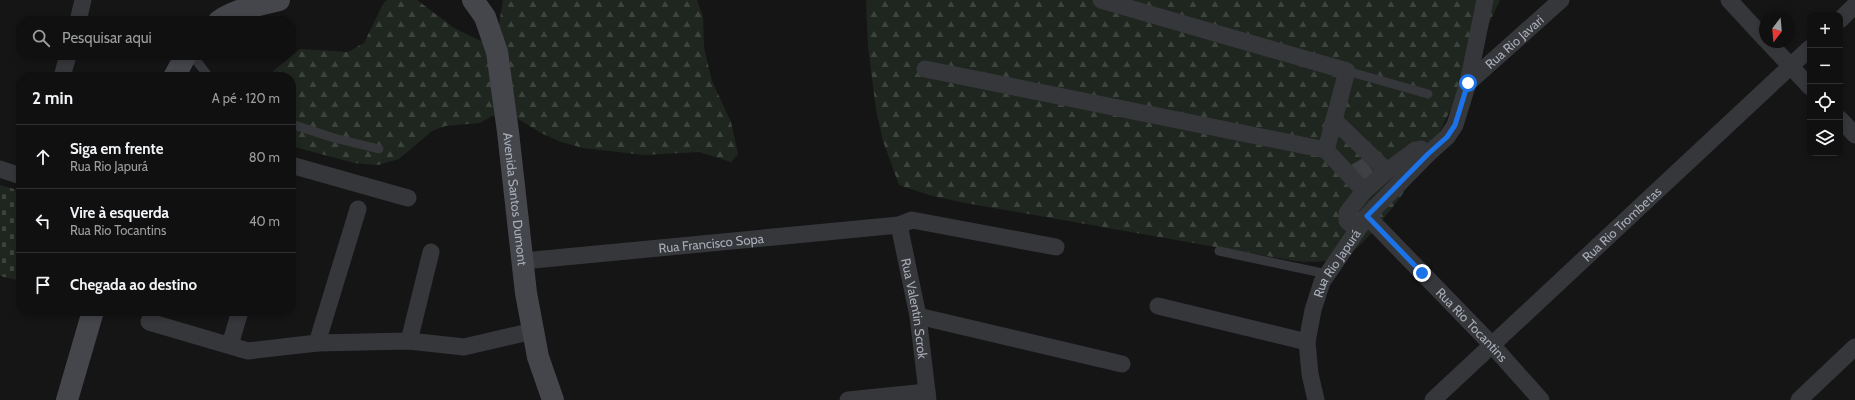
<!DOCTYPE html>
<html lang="pt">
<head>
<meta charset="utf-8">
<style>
	:root { --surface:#101010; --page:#191919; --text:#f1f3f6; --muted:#9c9d9f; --line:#303030 }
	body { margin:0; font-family:Cabin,sans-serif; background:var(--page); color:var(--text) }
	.controls { position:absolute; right:12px; top:12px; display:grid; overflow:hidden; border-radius:8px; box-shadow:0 2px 6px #0003 }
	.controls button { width:36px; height:36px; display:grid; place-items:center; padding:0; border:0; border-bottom:1px solid var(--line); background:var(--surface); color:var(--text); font:20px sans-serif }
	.compass { position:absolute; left:1759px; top:12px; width:36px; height:36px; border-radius:50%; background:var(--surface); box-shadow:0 2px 6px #0003; rotate:196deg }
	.stop { position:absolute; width:12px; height:12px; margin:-9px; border:3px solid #1a73e8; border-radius:50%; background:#fff }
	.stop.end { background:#1a73e8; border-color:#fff; box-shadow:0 1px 4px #0008 }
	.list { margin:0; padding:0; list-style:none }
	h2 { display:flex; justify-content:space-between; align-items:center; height:52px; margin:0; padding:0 16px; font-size:17px }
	h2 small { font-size:13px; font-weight:400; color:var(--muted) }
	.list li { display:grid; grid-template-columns:26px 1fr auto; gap:12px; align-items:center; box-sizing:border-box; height:64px; padding:0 16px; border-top:1px solid var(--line) }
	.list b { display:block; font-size:15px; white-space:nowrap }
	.list p { margin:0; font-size:13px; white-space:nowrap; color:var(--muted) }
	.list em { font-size:13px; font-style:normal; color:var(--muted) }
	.icon { flex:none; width:22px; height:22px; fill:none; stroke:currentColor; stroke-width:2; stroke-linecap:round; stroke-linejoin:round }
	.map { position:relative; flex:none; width:1855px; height:400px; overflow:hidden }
	.search { position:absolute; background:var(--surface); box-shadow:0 2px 6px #0003; left:16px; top:16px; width:280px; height:44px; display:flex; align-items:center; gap:10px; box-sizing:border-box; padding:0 14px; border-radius:16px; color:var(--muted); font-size:15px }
	.panel { position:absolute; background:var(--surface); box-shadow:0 2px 6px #0003; left:16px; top:72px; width:280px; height:244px; border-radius:16px }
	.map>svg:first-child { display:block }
	.forest { fill:url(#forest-firs) }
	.cemetery { fill:url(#cemetery-stones) }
	.building { fill:#3f4043; stroke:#2f2f32 }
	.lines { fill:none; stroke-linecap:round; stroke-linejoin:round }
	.lane { stroke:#36373b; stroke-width:9 }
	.street { stroke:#36373b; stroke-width:17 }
	.secondary { stroke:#44464b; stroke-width:22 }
	.route { stroke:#1a73e8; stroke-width:5 }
	.labels { text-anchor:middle; stroke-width:3; stroke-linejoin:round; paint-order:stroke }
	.street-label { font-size:13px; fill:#a7acb7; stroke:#101011 }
</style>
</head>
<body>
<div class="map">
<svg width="1855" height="400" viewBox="0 0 1855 400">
	<defs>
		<pattern id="forest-firs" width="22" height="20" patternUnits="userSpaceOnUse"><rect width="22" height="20" fill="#1f261f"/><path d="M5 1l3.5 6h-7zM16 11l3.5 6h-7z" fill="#3d433d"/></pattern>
		<pattern id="cemetery-stones" width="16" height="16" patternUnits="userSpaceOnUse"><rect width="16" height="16" fill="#1f261f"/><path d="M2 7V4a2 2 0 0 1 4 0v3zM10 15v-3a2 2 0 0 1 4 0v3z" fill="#3d433d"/></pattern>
	</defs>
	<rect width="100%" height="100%" fill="#151516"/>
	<!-- forest -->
	<g class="forest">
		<path d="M387,0H417L454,28L485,43L497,36L503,0H697L703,17L704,48L712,81L731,122L738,154L731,162L699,152L644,155L583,148L561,142L541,133L515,117L492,116L480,123L445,126L432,131L399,159L378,165L354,163L291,146V77H266L300,49L348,52L364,43L383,4Z"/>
		<path d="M866,0H1500C1462,78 1438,157 1379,224C1369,236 1358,250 1343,256C1327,263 1312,262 1295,261L960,202L929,195L899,185L883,141L876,110L868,46Z"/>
	</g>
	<!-- cemetery -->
	<path class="cemetery" d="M0,185L21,191V281L0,276Z"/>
	<!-- building -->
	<path class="building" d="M1363,158L1375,173L1366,183L1349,166Z"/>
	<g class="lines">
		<!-- lane -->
		<g class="lane">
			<path d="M192,55L209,77"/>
			<path d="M1347,71L1428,94"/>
			<path d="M291,124L334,138L379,149"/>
			<path d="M1219,251L1327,274"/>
		</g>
		<!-- street -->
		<g class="street">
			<path d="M1729,0L1765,39"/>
			<path d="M1840,20L1855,5"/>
			<path d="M78,21L83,0"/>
			<path d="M1768,42L1810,87"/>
			<path d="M925,69L1326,150L1347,71L1101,0"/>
			<path d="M62,77L68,55"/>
			<path id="s1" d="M1468,83L1561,0"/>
			<path d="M1840,119L1855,135"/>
			<path d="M1334,120L1387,171L1414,151L1421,149L1428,154"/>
			<path d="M1326,150L1364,191L1347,213V221L1357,230"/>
			<path d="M291,165L408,198"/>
			<path d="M0,169L21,176"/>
			<path d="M1364,191L1387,171"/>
			<path id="s2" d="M1367,216L1492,345L1541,400"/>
			<path id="s3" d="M899,225L918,316L928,400"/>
			<path id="s4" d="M523,261L899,225L912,220L1056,247"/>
			<path d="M1158,306L1307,342"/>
			<path d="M153,311L149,322L248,351L317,343L409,341L464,347L533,331"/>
			<path d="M918,316L1122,364"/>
			<path d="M409,341L431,252"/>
			<path d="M317,343L358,209"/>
			<path d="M230,345L240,311"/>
			<path d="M848,400L927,392"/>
			<path id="s5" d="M1316,400L1310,374L1307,342L1313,310L1322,282L1367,216L1428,154L1447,137L1455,125L1468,83L1485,0"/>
			<path id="s6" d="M1433,400L1810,48"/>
			<path d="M1799,400L1855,347"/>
		</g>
		<!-- secondary -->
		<g class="secondary">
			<path id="s7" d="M473,0L485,17L497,52L508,132L526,293L538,357L553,400"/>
			<path d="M219,21C236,9 259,5 279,0"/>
			<path d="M174,77L186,55"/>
			<path d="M67,400L93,311"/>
		</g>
	</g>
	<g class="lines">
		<!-- route -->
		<path class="route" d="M1422,273L1367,216L1428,154L1447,137L1455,125L1468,83"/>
	</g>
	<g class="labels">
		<!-- street labels -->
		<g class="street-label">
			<text dy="5" stroke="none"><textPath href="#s1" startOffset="62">Rua Rio Javari</textPath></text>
			<text dy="5" stroke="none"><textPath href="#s7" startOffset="206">Avenida Santos Dumont</textPath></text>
			<text dy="5" stroke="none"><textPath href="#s6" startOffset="258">Rua Rio Trombetas</textPath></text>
			<text dy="5" stroke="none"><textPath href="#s4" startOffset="189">Rua Francisco Sopa</textPath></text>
			<text dy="5" stroke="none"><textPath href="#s5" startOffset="144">Rua Rio Japurá</textPath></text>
			<text dy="5" stroke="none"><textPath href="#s3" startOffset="85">Rua Valentin Scrok</textPath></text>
			<text dy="5" stroke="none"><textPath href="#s2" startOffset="151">Rua Rio Tocantins</textPath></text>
		</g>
	</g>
</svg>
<div class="controls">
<button>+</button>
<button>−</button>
<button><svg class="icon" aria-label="locate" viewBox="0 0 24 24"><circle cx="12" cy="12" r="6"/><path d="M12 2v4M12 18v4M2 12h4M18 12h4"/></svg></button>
<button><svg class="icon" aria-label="layers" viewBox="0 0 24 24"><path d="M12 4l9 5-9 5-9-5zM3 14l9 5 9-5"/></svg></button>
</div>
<svg class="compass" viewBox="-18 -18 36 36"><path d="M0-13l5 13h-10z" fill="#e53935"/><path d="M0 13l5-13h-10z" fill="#9c9d9f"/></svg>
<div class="stop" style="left:1468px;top:83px"></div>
<div class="stop end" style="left:1422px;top:273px"></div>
<div class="search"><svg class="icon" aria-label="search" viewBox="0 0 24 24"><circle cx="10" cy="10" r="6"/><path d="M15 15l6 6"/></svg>Pesquisar aqui</div>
<section class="panel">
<h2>2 min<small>A pé · 120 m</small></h2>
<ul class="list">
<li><svg class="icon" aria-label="ahead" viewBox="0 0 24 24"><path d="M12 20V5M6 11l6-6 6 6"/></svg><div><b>Siga em frente</b><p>Rua Rio Japurá</p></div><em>80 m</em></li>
<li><svg class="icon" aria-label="left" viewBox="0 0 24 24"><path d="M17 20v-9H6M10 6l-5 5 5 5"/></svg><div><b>Vire à esquerda</b><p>Rua Rio Tocantins</p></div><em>40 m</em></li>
<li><svg class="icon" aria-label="arrive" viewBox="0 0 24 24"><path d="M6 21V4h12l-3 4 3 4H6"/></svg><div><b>Chegada ao destino</b></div></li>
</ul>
</section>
</div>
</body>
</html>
